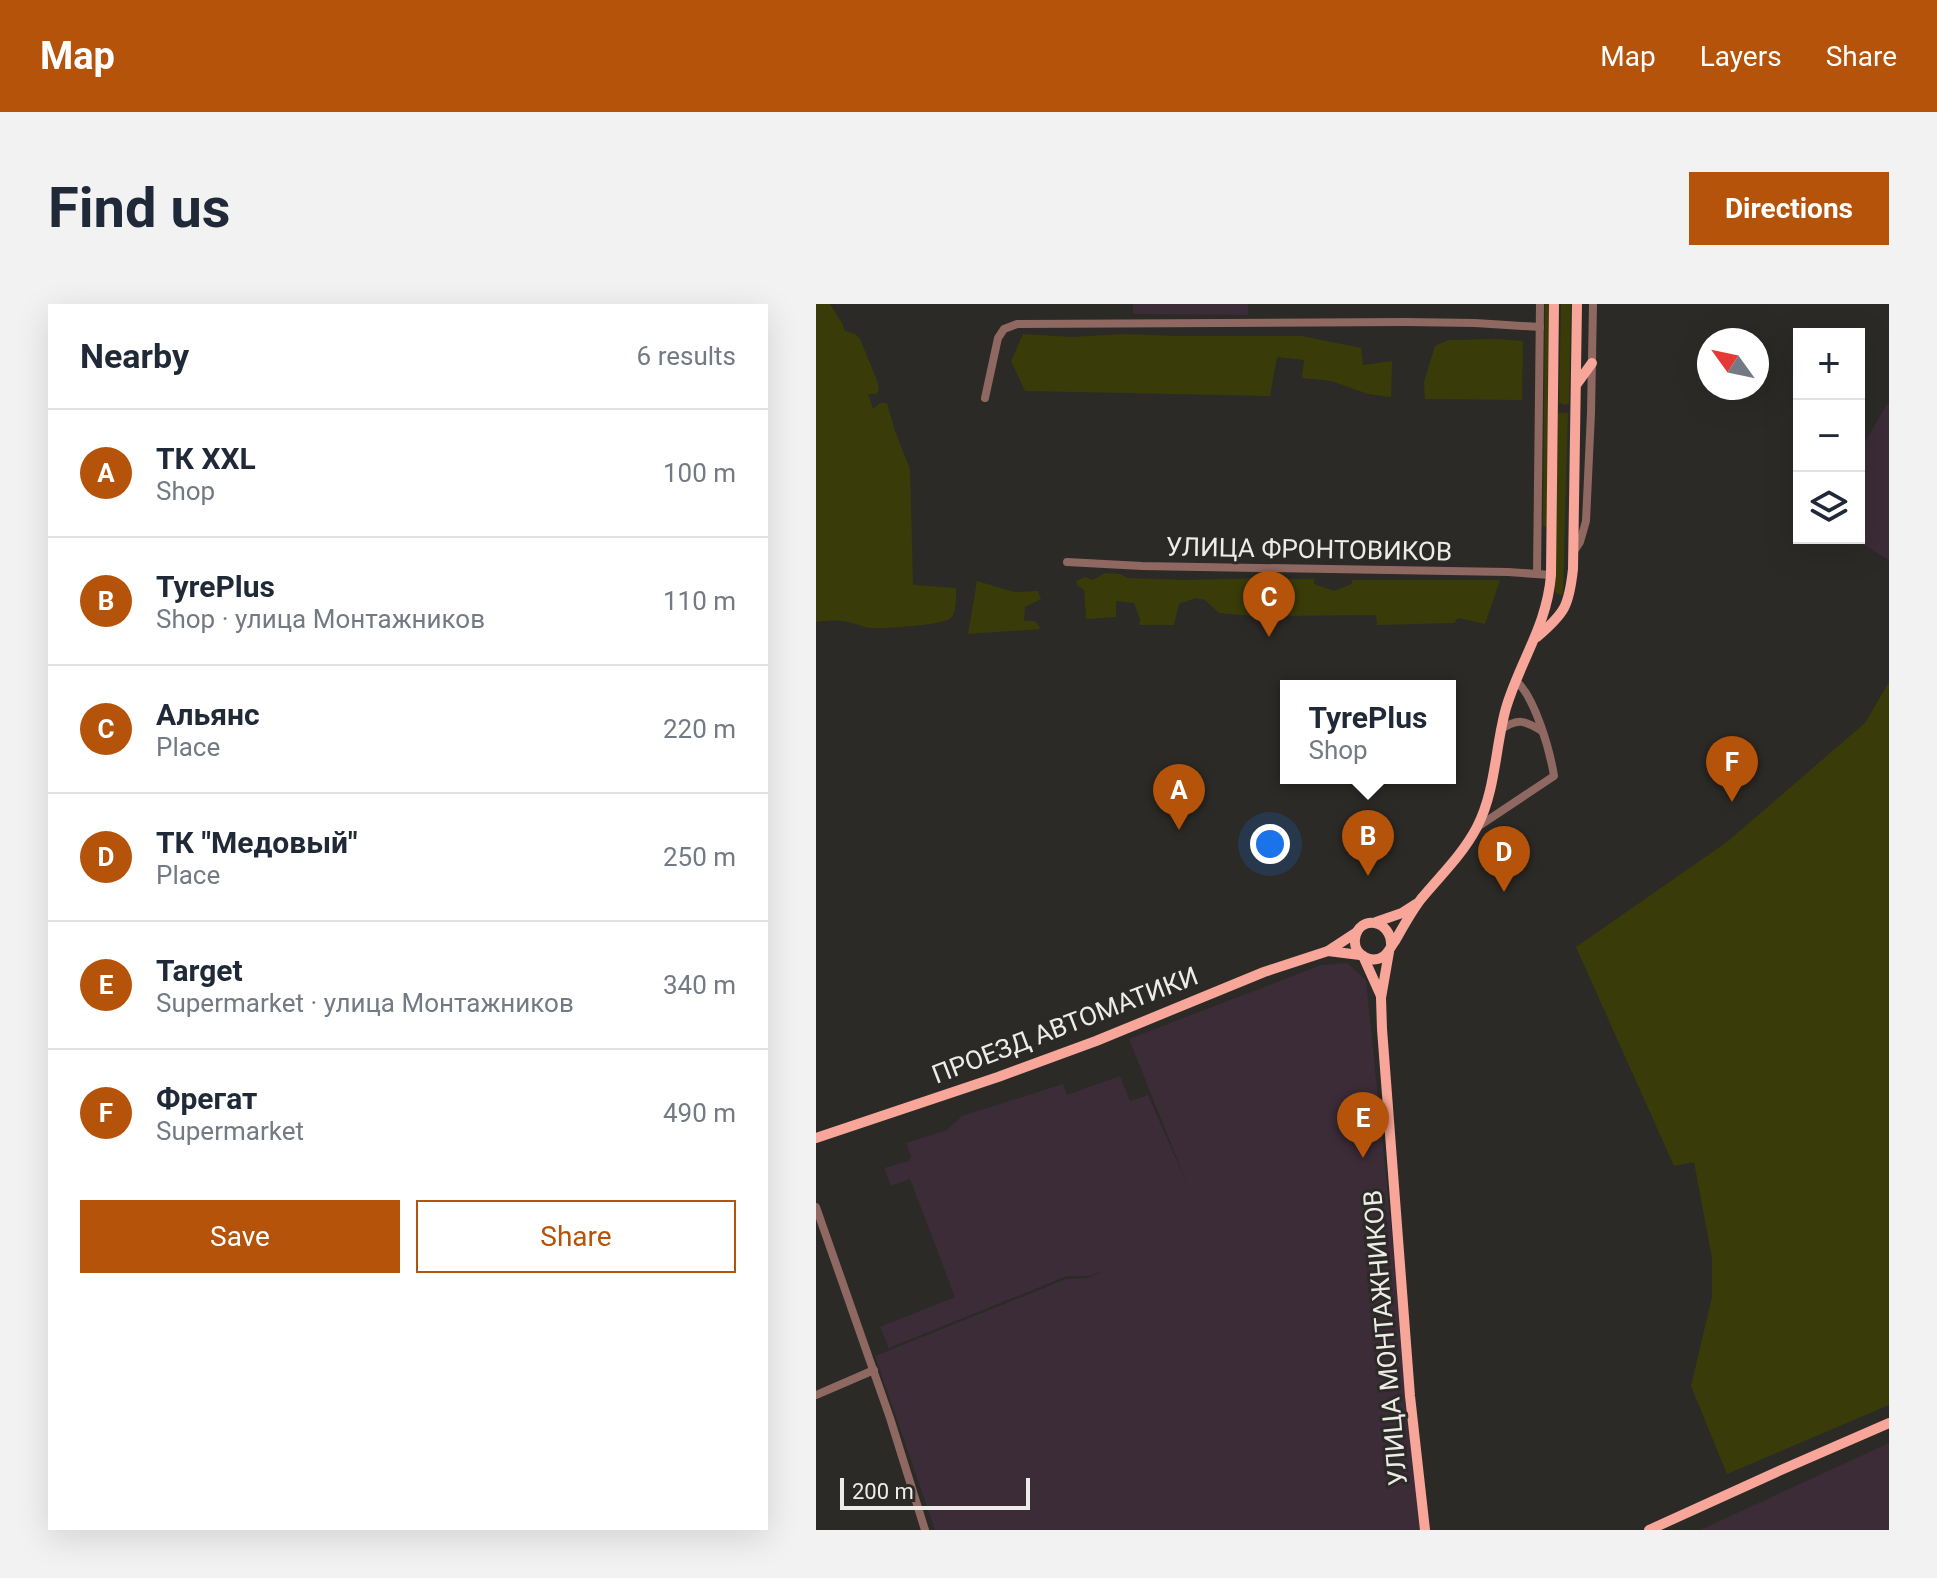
<!DOCTYPE html>
<html lang="en">
<head>
<meta charset="utf-8">
<style>
	:root { --surface:#fff; --page:#f2f2f3; --text:#1f2937; --muted:#747a83; --line:#e0e1e3; --accent:#b45309 }
	body { margin:0; font-family:Roboto,sans-serif; background:var(--page); color:var(--text) }
	.controls { position:absolute; right:24px; top:24px; display:grid; overflow:hidden; border-radius:0px; box-shadow:0 8px 32px #0002 }
	.controls button { width:72px; height:72px; display:grid; place-items:center; padding:0; border:0; border-bottom:2px solid var(--line); background:var(--surface); color:var(--text); font:40px sans-serif }
	.compass { position:absolute; left:881px; top:24px; width:72px; height:72px; border-radius:50%; background:var(--surface); box-shadow:0 8px 32px #0002; rotate:303deg }
	.scale { position:absolute; left:24px; bottom:20px; width:190px; box-sizing:border-box; padding-left:8px; border:4px solid #edece9; border-top:0; font-size:22px; line-height:28px; white-space:nowrap; color:#edece9; -webkit-text-stroke:6px #2b2a26; paint-order:stroke }
	.you { position:absolute; left:454px; top:540px; width:28px; height:28px; margin:-20px; border:6px solid #fff; border-radius:50%; background:#1a73e8; box-shadow:0 0 0 12px #1a73e833 }
	.badge { display:grid; place-items:center; width:52px; height:52px; border-radius:50%; background:var(--accent); color:#fff; font-size:26px; font-weight:700 }
	.pin { position:absolute; translate:-50% -66px; filter:drop-shadow(0 2px 4px #0008) }
	.pin::after { content:''; position:absolute; top:42px; width:28px; height:24px; background:inherit; clip-path:polygon(0 0,100% 0,50% 100%) }
	.popup { position:absolute; left:464px; top:376px; width:176px; height:104px; box-sizing:border-box; display:grid; place-content:center; border-radius:0px; background:var(--surface); filter:drop-shadow(0 2px 6px #0005); font-size:26px; white-space:nowrap; color:var(--muted) }
	.popup b { font-size:30px; color:var(--text) }
	.popup::after { content:''; position:absolute; left:50%; top:100%; margin-left:-16px; border:16px solid transparent; border-top-color:var(--surface) }
	.list { margin:0; padding:0; list-style:none }
	h2 { display:flex; justify-content:space-between; align-items:center; height:104px; margin:0; padding:0 32px; font-size:34px }
	h2 small { font-size:26px; font-weight:400; color:var(--muted) }
	.list li { display:grid; grid-template-columns:52px 1fr auto; gap:24px; align-items:center; box-sizing:border-box; height:128px; padding:0 32px; border-top:2px solid var(--line) }
	.list b { display:block; font-size:30px; white-space:nowrap }
	.list p { margin:0; font-size:26px; white-space:nowrap; color:var(--muted) }
	.list em { font-size:26px; font-style:normal; color:var(--muted) }
	.actions { display:flex; gap:16px; padding:24px 32px }
	.actions a { flex:1; padding:18px 0; border:2px solid var(--accent); border-radius:0px; text-align:center; font-size:28px; color:var(--accent) }
	.actions .main { background:var(--accent); color:#fff }
	.icon { flex:none; width:44px; height:44px; fill:none; stroke:currentColor; stroke-width:2; stroke-linecap:round; stroke-linejoin:round }
	.map { position:relative; flex:none; width:1073px; height:1226px; overflow:hidden; border-radius:0px }
	header { display:flex; align-items:center; gap:48px; box-sizing:border-box; height:112px; padding:0 40px; background:var(--accent); color:#fff }
	header strong { font-size:38px }
	nav { display:flex; gap:44px; margin-inline-start:auto; font-size:28px }
	.intro { display:flex; align-items:center; justify-content:space-between; box-sizing:border-box; height:192px; padding:0 48px }
	h1 { margin:0; font-size:56px }
	.button { padding:20px 36px; border-radius:0px; background:var(--accent); color:#fff; font-size:28px; font-weight:700 }
	main { display:flex; gap:48px; padding:0 48px }
	aside { flex:1; background:var(--surface); border-radius:0px; box-shadow:0 8px 32px #0002 }
	.map>svg:first-child { display:block }
	.industrial { fill:#3b2c37 }
	.green { fill:#393c09 }
	.lines { fill:none; stroke-linecap:round; stroke-linejoin:round }
	.minor { stroke:#906862; stroke-width:8 }
	.major { stroke:#f7a699; stroke-width:10 }
	.labels { text-anchor:middle; stroke-width:6; stroke-linejoin:round; paint-order:stroke }
	.street-label { font-size:26px; fill:#edece9; stroke:#2b2a26 }
</style>
</head>
<body>
<header>
<strong>Map</strong>
<nav><a>Map</a><a>Layers</a><a>Share</a></nav>
</header>
<div class="intro"><h1>Find us</h1><a class="button">Directions</a></div>
<main>
<aside>
<h2>Nearby<small>6 results</small></h2>
<ul class="list">
<li><span class="badge">A</span><div><b>ТК XXL</b><p>Shop</p></div><em>100 m</em></li>
<li><span class="badge">B</span><div><b>TyrePlus</b><p>Shop · улица Монтажников</p></div><em>110 m</em></li>
<li><span class="badge">C</span><div><b>Альянс</b><p>Place</p></div><em>220 m</em></li>
<li><span class="badge">D</span><div><b>ТК &quot;Медовый&quot;</b><p>Place</p></div><em>250 m</em></li>
<li><span class="badge">E</span><div><b>Target</b><p>Supermarket · улица Монтажников</p></div><em>340 m</em></li>
<li><span class="badge">F</span><div><b>Фрегат</b><p>Supermarket</p></div><em>490 m</em></li>
</ul>
<div class="actions"><a class="main">Save</a><a>Share</a></div>
</aside>
<div class="map">
<svg width="1073" height="1226" viewBox="0 0 1073 1226">
	<rect width="100%" height="100%" fill="#2b2a26"/>
	<!-- industrial -->
	<g class="industrial">
		<path d="M317,0H432V11L317,10Z"/>
		<path d="M1073,97V256L1036,234H1043V148Z"/>
		<path d="M531,659L550,676L606,1226H119L59,1052L250,975L272,974L288,967L273,972H251L73,1044L64,1023L139,993L94,875L75,882L68,864L93,857L95,852L90,839L131,826L146,812L247,780L251,791L304,772L314,797L332,791L371,880L313,735L505,661Z"/>
		<path d="M1073,1139V1226H884Z"/>
	</g>
	<!-- green -->
	<g class="green">
		<path d="M0,0H14L26,19L29,27L39,30L44,35L61,76L63,86L60,90H52L57,105L64,99H71L79,127L94,165L97,281L140,284C140,293 141,306 135,314C128,321 67,325 55,324C45,323 35,317 25,317C17,316 8,317 0,318Z"/>
		<path d="M729,0H734L731,224L727,221Z"/>
		<path d="M745,0H755L753,99L750,101L743,99Z"/>
		<path d="M207,30L256,33L307,30L359,32H485L545,44L547,61L576,57L575,93L552,90L515,77L486,74L488,56L461,53L454,92L209,87L195,57Z"/>
		<path d="M682,35L707,37L706,96L609,95L608,78L619,42L633,36Z"/>
		<path d="M742,109H752L747,289L745,291L739,288Z"/>
		<path d="M289,269L304,270L312,274L370,276L451,274L450,313L403,309L389,296L380,294L363,300L358,321H323L324,315L318,299L300,297V313L270,315L268,286L261,281L260,277L269,273L277,276Z"/>
		<path d="M462,275H498V280L518,287L536,280V276H684L669,320L642,314L638,319L561,321L560,311L462,312Z"/>
		<path d="M161,277L198,288L222,287L225,295L209,303L208,317H219L225,325L152,330Z"/>
		<path d="M1073,378V1101L911,1170L875,1082L896,993V954L878,858L858,862L760,643L911,538L1049,419Z"/>
	</g>
	<g class="lines">
		<!-- minor -->
		<g class="minor">
			<path d="M169,94L182,34L188,25L201,20L590,18L659,19L724,23"/>
			<path d="M758,247L764,238L770,217L775,109L777,0"/>
			<path d="M251,258L326,262L692,268L735,271"/>
			<path d="M721,270L724,0"/>
			<path d="M684,426C702,414 708,416 726,427"/>
			<path d="M663,522L738,472C734,447 719,393 700,377"/>
			<path d="M0,903L74,1114L109,1226"/>
			<path d="M0,1091L58,1066"/>
		</g>
		<!-- major -->
		<g class="major">
			<path d="M760,81L776,59"/>
			<path d="M721,333C749,309 753,302 757,265L761,0"/>
			<path d="M560,618L586,609L600,600"/>
			<path d="M575,643C577,615 542,610 539,635C537,651 556,661 568,652C573,648 575,642 579,637C587,623 595,608 605,595C624,572 647,550 661,523C680,486 679,443 690,404C704,357 731,322 735,271L738,0"/>
			<path d="M512,647L544,651"/>
			<path d="M573,648L565,694L566,725L594,1092L609,1226"/>
			<path d="M547,652L565,692"/>
			<path d="M0,834L182,773L280,737L448,668L512,647L541,628"/>
			<path d="M833,1226L965,1166L1073,1119"/>
		</g>
	</g>
	<g class="labels">
		<!-- street labels -->
		<g class="street-label">
			<text transform="translate(493 245) rotate(1)" y="9">УЛИЦА ФРОНТОВИКОВ</text>
			<text transform="translate(249 721) rotate(-21)" y="9">ПРОЕЗД АВТОМАТИКИ</text>
			<text transform="translate(569 1034) rotate(-95)" y="9">УЛИЦА МОНТАЖНИКОВ</text>
		</g>
	</g>
</svg>
<div class="controls">
<button>+</button>
<button>−</button>
<button><svg class="icon" aria-label="layers" viewBox="0 0 24 24"><path d="M12 4l9 5-9 5-9-5zM3 14l9 5 9-5"/></svg></button>
</div>
<svg class="compass" viewBox="-18 -18 36 36"><path d="M0-13l5 13h-10z" fill="#e53935"/><path d="M0 13l5-13h-10z" fill="#747a83"/></svg>
<div class="scale">200 m</div>
<div class="you"></div>
<div class="pin badge" style="left:363px;top:526px">A</div>
<div class="pin badge" style="left:552px;top:572px">B</div>
<div class="popup"><b>TyrePlus</b>Shop</div>
<div class="pin badge" style="left:453px;top:333px">C</div>
<div class="pin badge" style="left:688px;top:588px">D</div>
<div class="pin badge" style="left:547px;top:854px">E</div>
<div class="pin badge" style="left:916px;top:498px">F</div>
</div>
</main>
</body>
</html>
